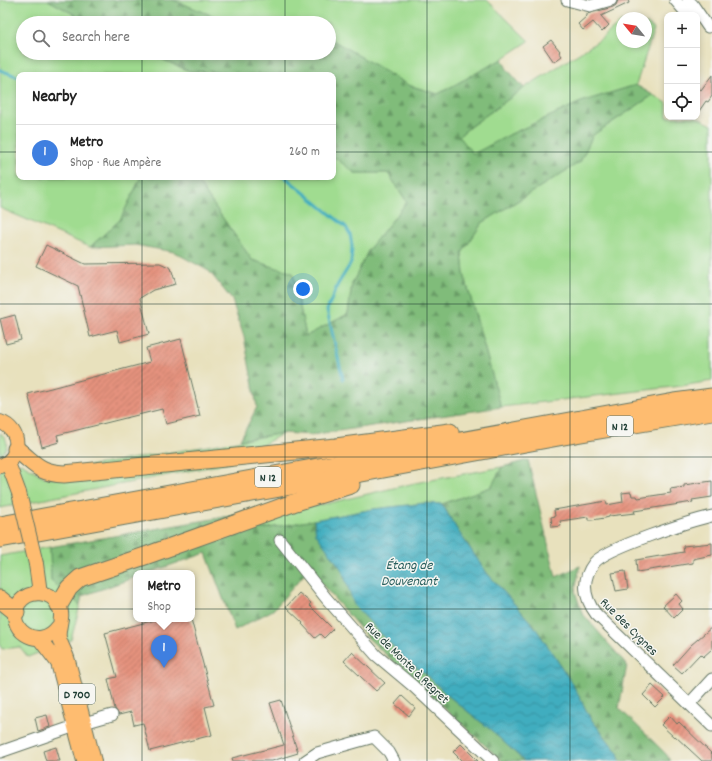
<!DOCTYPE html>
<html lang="en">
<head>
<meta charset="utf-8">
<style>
	:root { --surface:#fff; --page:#f2f2f2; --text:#222; --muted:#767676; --line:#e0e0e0; --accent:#b5179e }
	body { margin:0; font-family:Dekko,sans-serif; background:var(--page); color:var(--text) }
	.controls { position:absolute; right:12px; top:12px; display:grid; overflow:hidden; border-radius:8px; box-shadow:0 2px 6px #0003 }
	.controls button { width:36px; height:36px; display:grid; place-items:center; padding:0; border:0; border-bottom:1px solid var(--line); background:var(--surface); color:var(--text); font:20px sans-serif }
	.compass { position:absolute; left:616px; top:12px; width:36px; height:36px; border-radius:50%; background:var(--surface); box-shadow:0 2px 6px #0003; rotate:300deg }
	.you { position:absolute; left:303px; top:289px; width:14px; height:14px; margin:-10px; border:3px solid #fff; border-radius:50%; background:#1a73e8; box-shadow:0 0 0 6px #1a73e833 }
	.badge { display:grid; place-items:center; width:26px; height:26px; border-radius:50%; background:var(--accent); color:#fff; font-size:13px; font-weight:700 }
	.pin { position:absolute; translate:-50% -33px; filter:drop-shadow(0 1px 2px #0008) }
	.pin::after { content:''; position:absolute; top:21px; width:14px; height:12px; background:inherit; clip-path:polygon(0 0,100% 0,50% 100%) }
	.popup { position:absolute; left:133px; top:570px; width:62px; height:52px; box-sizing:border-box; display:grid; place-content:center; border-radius:8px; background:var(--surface); filter:drop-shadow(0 1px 3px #0005); font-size:13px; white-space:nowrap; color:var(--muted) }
	.popup b { font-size:15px; color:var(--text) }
	.popup::after { content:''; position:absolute; left:50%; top:100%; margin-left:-8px; border:8px solid transparent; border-top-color:var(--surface) }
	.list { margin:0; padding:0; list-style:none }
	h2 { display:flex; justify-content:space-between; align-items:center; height:52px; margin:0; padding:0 16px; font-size:17px }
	h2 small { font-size:13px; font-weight:400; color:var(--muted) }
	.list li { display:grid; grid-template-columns:26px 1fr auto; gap:12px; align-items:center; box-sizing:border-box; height:56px; padding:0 16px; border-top:1px solid var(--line) }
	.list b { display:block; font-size:15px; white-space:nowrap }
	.list p { margin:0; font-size:13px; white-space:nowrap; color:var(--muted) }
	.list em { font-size:13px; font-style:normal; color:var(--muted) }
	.icon { flex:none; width:22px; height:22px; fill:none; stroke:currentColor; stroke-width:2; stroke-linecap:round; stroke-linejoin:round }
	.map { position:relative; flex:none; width:712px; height:761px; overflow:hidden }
	.search { position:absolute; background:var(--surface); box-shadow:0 2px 6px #0003; left:16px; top:16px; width:320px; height:44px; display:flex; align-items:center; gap:10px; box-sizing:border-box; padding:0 14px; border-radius:22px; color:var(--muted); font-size:15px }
	.panel { position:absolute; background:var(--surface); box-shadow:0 2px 6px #0003; left:16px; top:72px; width:320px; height:108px; border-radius:8px }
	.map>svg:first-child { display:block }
	.green { fill:#a0dc90; stroke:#608c62 }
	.forest { fill:url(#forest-firs); stroke:#507c57 }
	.water { fill:url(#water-waves); stroke:#30757a }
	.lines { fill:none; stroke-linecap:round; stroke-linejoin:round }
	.stream { stroke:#41adbf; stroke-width:3 }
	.building { fill:url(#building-hatch) }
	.minor-casing { stroke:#657664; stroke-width:13 }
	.major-casing { stroke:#657664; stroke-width:16 }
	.highway-casing { stroke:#657664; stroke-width:19 }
	.minor { stroke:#fff; stroke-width:11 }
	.major { stroke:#febc70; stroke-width:14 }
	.highway { stroke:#febc70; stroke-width:17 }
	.major-bridge-casing { stroke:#657664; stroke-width:16; stroke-linecap:butt }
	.major-bridge { stroke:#febc70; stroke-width:14 }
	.grid { fill:none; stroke:#1f3d34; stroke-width:1; stroke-opacity:0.55 }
	.labels { text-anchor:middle; stroke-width:3; stroke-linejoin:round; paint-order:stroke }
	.shield { fill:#f6f6f2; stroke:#60746d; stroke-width:1 }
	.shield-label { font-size:12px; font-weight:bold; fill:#1f3d34 }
	.street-label { font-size:13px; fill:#1f3d34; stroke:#f6f6f2 }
	.water-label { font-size:14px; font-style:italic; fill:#295f5e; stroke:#f6f6f2 }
</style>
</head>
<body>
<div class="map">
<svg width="712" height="761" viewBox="0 0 712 761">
	<defs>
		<pattern id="forest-firs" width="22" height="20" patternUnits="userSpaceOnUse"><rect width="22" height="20" fill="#80bc7a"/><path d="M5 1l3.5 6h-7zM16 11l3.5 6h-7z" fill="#689a65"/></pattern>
		<pattern id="water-waves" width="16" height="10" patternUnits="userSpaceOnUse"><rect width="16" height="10" fill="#41adbf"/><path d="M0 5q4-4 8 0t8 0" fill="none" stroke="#368e9c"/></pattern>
		<pattern id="building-hatch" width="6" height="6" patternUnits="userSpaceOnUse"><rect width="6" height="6" fill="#e5927e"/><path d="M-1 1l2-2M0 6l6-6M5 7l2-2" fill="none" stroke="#b97868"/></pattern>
	</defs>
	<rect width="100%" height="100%" fill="#f6f6f2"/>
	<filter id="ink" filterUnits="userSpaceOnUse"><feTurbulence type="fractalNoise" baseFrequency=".025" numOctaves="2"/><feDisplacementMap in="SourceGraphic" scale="8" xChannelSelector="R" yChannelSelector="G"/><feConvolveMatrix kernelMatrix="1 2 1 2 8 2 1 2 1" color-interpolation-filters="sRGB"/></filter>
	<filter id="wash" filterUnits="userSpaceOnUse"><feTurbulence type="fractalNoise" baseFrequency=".012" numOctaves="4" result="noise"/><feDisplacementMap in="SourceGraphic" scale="16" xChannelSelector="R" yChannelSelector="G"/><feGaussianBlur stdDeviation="0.9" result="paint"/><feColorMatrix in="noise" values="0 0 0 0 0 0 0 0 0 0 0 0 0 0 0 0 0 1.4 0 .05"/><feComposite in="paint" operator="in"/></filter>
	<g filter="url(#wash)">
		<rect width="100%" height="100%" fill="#e8e1bd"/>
		<!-- green -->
		<g class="green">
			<path d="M0,0H48L90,23H23V53H148L189,71L226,72L230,75H19V177H141L120,220L90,247L0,208Z"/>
			<path d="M173,0H487L529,41L502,59L438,94L408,85L329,38V23H231Z"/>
			<path d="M622,21V42H646V23L654,29L636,85L581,102L511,134L473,155L459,136L471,126L524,88L600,40Z"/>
			<path d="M653,95L667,103V117H696L712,125V381L681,386L501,407L464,274L462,253L482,223L580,162L593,135Z"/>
			<path d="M333,156L355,173H388L407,202L369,249L352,284L348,314L306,336L293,274L252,260L197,181L186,177H333Z"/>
			<path d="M0,433C9,439 9,449 0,455Z"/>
			<path d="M284,433L229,463L0,508V470L21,463L46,478L89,466Z"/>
			<path d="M502,467L491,487L442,504L425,503L374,509L264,529L224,517L316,506L415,483Z"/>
			<path d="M50,547L51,581L80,605L71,640L28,657L20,647L2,649L0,646V556Z"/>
		</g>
		<!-- forest -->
		<g class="forest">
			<path d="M48,0H173L231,23H90Z"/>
			<path d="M329,38L408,85L438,94L502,59L507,69L524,88L471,126L459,136L473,154L511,134L581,102L636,85L653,95L593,135L580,162L482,223L462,253L464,274L501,407L311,435L284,433L240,440L257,407L244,337L232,300L209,271L174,252L135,245L90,247L120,220L141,177H186L197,181L252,260L293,273L306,336L348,314L352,284L369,249L407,202L388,173H355L333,156V75H230L226,72L189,71L148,53H329Z"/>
			<path d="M528,460L556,577L580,566L575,591L582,613L627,665L619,708L666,754L670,761H620L618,753L590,718L577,692L557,660L534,626L487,573L458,531L442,504L491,487L502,467Z"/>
			<path d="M224,517L264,529L314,520L317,534L342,570L355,605L406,660L426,674L446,694L491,730L524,761H502L370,640L309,569L273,610L235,630L206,553L148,573H136V577L82,596L80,605L51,581L50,547Z"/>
		</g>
		<!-- water -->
		<path class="water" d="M425,503L442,504L458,531L487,573L534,626L557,660L577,692L590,718L618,753L620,761H524L491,730L446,694L426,674L406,660L354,605L342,570L316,534L314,520L374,509Z"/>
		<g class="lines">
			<!-- stream -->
			<g class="stream">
				<path d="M0,70L19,77"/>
				<path d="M285,177L346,227L350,234L352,246L351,263L338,284L327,310L343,379"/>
			</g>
		</g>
		<g id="blocks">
			<!-- building -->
			<g class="building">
				<path d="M618,0H628L629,3L601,16L609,25L602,32L593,22L583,30L578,24L587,16V14L613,7L616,5Z"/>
				<path d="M551,40L560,51L559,52L562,56L554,62L543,46Z"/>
				<path d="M712,75V96L708,102L706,101L697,114V87L701,90Z"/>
				<path d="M46,245L85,264L160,263L171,268L176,284L153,290L140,298L149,334L120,342L117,330L90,337L78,286L36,266Z"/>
				<path d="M15,315L21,340L6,344L0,319Z"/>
				<path d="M181,339L200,416L166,424L162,409L57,435L59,442L42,447L28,394L150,362L146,348Z"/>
				<path d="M712,481V497L692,500L693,502L634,511L635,513L609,516V517L605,518L592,520H588V517L560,521L561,526L552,527L551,517L555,516L554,510L606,501L607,505L623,502L622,493L631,492L632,496H637L638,498L671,493L670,489L684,487V485Z"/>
				<path d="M712,543V555L693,559V563L637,572L636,560L684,552L683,546Z"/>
				<path d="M625,571L628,589L616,591L612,573Z"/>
				<path d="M299,593L311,603L309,605L333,629L324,638L320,634L315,638L302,624L303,623L286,607Z"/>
				<path d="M676,594L682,601L679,604L683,609L674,618L663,606Z"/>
				<path d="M159,619H191L214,705L205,707L212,735L150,751L143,723L134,725L131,712L119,715L115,709L108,679L117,677L105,633Z"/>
				<path d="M712,627V649L703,657L700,654L682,673L673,665L691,645Z"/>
				<path d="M352,652L385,683L376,691L344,661Z"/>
				<path d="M652,685L665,697L655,707L643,695Z"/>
				<path d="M402,696L415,708L409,716L395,704Z"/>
				<path d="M281,700L298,753L272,761H233L232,758L284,745L270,703Z"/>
				<path d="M47,715L50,727L38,731L35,718Z"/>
				<path d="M670,716L677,724L679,722L712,754V761H702L675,736L674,737L661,725Z"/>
				<path d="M461,744L478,761H462L453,752Z"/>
				<path d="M56,747L60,761H46L43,751Z"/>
			</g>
		</g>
	</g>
	<g filter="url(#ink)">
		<use href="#blocks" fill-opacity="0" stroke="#657664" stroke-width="1"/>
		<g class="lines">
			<defs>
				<g id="minor">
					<path d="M567,0L590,6L611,0"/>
					<path d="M675,0L688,15"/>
					<path d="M688,0L693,5L708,27"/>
					<path d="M712,516C690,521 606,548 594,563C581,580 584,598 596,614L712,726"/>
					<path d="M280,540L326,598L376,655L413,686L493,761"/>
					<path d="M689,704L712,679"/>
					<path d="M84,723L112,715"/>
					<path d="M0,752L75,726"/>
					<path d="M305,761L317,753L374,737L389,752L394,761"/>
				</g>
				<g id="major">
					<path d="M0,422C22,429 22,459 0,466"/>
					<path d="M8,463L19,493"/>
					<path d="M36,564L40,593"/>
					<path d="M58,627C39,653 3,628 19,603C29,589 51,590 59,606C65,617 57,627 59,638C61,646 66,653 68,661C77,694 85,728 94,761"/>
					<path d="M39,638L58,663L84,761"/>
				</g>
				<g id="highway">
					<path d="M16,449C35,463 38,473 64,474L336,447L450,432"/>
					<path d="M0,525L674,402L712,397"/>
					<path d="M0,539L564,436L712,411"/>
					<path d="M0,599L16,612"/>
					<path d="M59,605L69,588L80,578L145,556L293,503L351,485"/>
				</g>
			</defs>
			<!-- minor casing -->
			<use href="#minor" class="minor-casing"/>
			<!-- major casing -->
			<use href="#major" class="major-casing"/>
			<!-- highway casing -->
			<use href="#highway" class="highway-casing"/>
			<!-- minor -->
			<use href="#minor" class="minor"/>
			<!-- major -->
			<use href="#major" class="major"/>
			<!-- highway -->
			<use href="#highway" class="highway"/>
			<defs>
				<path id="major-bridge" d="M19,493L36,564"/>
			</defs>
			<!-- major-bridge casing -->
			<use href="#major-bridge" class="major-bridge-casing"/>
			<!-- major-bridge -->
			<use href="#major-bridge" class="major-bridge"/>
		</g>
	</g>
	<!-- grid -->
	<path class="grid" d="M142,0V23M285,0V23M427,0V761M570,0V761M142,53V75M285,53V75M0,152H19M333,152H712M142,177V761M285,177V761M0,304H712M0,457H712M0,609H712"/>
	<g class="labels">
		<!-- shield labels -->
		<g class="shield">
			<rect x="607" y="416" width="26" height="20" rx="3"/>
			<rect x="255" y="467" width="26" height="20" rx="3"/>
			<rect x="59" y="684" width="36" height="20" rx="3"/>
		</g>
		<g class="shield-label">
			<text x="620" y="430">N 12</text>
			<text x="268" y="481">N 12</text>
			<text x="77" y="698">D 700</text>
		</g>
		<!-- street labels -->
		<g class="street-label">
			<text transform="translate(630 626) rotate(45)" y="5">Rue des Cygnes</text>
			<text transform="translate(408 662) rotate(44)" y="5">Rue de Monte à Regret</text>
		</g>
		<!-- water labels -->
		<g class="water-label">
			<text x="409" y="569">Étang de<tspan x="409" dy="16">Douvenant</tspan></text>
		</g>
	</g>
</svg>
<div class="controls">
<button>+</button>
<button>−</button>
<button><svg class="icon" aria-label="locate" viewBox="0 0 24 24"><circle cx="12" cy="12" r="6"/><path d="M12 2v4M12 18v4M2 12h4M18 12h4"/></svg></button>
</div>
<svg class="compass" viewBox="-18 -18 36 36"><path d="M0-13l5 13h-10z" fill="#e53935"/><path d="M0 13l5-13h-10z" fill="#767676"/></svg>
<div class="you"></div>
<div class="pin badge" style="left:164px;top:668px;background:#3f7fe0">1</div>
<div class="popup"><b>Metro</b>Shop</div>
<div class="search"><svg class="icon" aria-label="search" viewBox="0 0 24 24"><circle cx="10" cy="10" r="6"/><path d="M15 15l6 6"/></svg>Search here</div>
<section class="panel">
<h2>Nearby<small></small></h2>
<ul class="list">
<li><span class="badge" style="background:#3f7fe0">1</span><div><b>Metro</b><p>Shop · Rue Ampère</p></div><em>260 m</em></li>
</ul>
</section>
</div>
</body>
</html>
